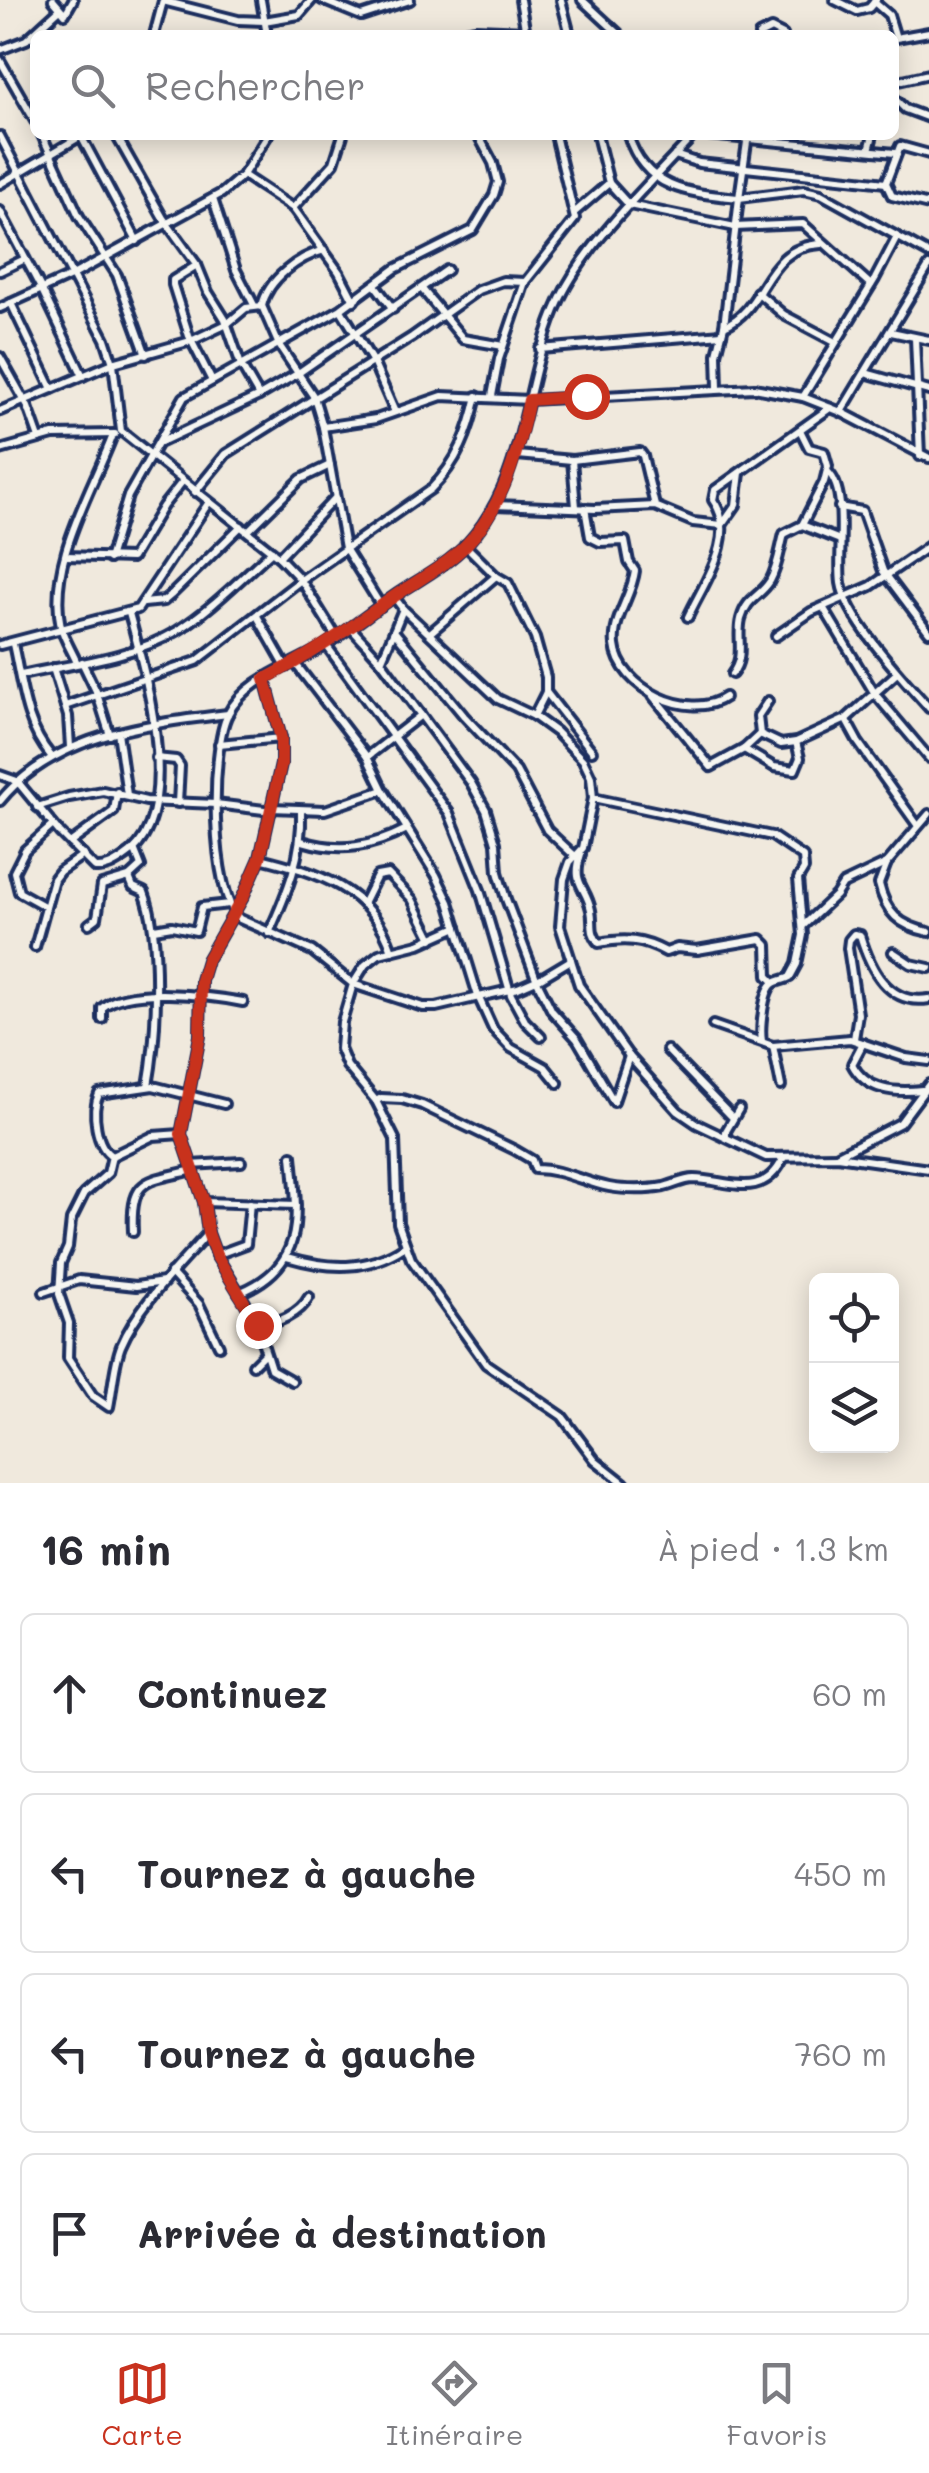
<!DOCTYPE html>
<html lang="fr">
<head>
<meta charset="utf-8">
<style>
	:root { --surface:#fff; --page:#f7f7f7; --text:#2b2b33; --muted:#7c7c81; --line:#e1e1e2; --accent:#c8321e }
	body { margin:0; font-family:Mali,sans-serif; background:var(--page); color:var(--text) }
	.controls { position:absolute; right:30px; bottom:30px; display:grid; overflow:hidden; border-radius:15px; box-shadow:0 5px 25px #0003 }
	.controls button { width:90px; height:90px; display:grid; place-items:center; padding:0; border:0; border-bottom:2px solid var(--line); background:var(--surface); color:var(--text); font:50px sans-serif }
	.stop { position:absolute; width:30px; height:30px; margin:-22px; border:8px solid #c8321e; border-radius:50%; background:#fff }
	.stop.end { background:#c8321e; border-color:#fff; box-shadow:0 2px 10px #0008 }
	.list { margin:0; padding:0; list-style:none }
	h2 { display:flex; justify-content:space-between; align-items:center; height:130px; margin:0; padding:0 40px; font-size:42px }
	h2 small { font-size:32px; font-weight:400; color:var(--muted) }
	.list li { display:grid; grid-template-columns:65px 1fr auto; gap:30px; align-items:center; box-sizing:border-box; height:160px; margin:0 20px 20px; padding:0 20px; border:2px solid var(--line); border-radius:15px }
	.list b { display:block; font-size:38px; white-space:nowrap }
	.list em { font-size:32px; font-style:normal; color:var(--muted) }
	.icon { flex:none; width:55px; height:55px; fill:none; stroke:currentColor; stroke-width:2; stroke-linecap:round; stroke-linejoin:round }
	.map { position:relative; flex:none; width:929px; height:1483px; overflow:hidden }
	.search { position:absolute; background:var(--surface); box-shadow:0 5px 25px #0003; left:30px; right:30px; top:30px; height:110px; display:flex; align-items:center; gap:25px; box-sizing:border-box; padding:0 35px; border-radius:15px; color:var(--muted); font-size:38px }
	.sheet { height:850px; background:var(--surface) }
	nav { display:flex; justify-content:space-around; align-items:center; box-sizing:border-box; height:140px; border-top:2px solid var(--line); background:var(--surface); font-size:28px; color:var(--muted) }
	nav a { display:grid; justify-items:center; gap:5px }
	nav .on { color:var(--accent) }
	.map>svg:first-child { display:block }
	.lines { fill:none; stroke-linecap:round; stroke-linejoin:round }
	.minor-casing { stroke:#1b2f5e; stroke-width:14 }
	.minor { stroke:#f6f6f2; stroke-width:6 }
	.route { stroke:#c8321e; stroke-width:12 }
</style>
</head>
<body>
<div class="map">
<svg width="929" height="1483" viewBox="0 0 929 1483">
	<rect width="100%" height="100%" fill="#f0e9dd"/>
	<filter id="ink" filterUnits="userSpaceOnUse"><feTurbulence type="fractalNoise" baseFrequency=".01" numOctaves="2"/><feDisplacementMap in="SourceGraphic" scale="20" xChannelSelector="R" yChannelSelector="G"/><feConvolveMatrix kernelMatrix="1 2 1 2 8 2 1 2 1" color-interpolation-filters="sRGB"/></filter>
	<g filter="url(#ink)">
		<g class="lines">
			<defs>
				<g id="minor">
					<path d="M53,0L65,14L73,0"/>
					<path d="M261,0L267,35"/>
					<path d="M322,0L361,16L410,0"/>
					<path d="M520,0L526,34"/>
					<path d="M561,0L570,35"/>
					<path d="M582,0L620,35"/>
					<path d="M835,0L857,11L869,8L876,0"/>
					<path d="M874,2L889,15L896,38L929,32"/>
					<path d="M154,35L163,1L238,20L264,21L299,15L312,0"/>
					<path d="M443,35L476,29L526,31"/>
					<path d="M759,35L771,29L783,35"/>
					<path d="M0,50L26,40L60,9"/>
					<path d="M0,60L35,121"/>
					<path d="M894,82L929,74"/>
					<path d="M894,98L905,109L929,118"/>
					<path d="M42,135L79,216L117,275L146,355"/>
					<path d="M116,135L163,218L197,265L208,292L225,319L241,365L259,396"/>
					<path d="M597,135L609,183L629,205L735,227L803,224L871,285"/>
					<path d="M628,135C645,190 689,193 739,198L724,326L717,354L718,388"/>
					<path d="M708,135L895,153"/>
					<path d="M748,135L739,198L804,190L821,194L929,254"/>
					<path d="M0,136L105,339L113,363L121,431L279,557L301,580L337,638"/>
					<path d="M81,136L137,241"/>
					<path d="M869,150L873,135"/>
					<path d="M929,154L900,146L886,183L892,196L929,205"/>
					<path d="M675,155L699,163L886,183"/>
					<path d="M243,175L293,208L339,272L354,301"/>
					<path d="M0,184L81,136"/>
					<path d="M213,199L236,270L254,305"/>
					<path d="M293,208L334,163L343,135"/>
					<path d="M0,211L42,290L83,376"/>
					<path d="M575,212L609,183"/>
					<path d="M324,250C299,257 268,279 262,306L279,345L314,397L323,427L345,548L381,606"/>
					<path d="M197,265L173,280V285L189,336L212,381"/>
					<path d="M0,271L25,259"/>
					<path d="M375,285L393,309"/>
					<path d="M422,289L463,339L503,346"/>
					<path d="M757,292L784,315L835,342"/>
					<path d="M11,303L52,389"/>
					<path d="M0,308L73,275L222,193L243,175L268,135"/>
					<path d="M341,310L373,362L394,410"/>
					<path d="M724,326C768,308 762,247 821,244"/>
					<path d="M891,332L929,340"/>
					<path d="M915,338L920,456"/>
					<path d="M540,349L722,334"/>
					<path d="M0,357L28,407L39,438"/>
					<path d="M865,373L929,391"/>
					<path d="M492,396L499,359L525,282L575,219L555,135"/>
					<path d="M803,397L875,279L897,237"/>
					<path d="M0,411L113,363L191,341L227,324L246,308L262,306"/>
					<path d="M841,412L929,266"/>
					<path d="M323,427L376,419L442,396L529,400L754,388L803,397L841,412L929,458"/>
					<path d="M161,442L259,396L297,374L447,270"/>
					<path d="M0,450L53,435L115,434"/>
					<path d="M517,455L572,460L640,452L643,456L655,506"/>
					<path d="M572,460L576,507"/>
					<path d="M828,472C849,492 837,553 841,583C846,618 905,681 929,708"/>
					<path d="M195,492L226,454L412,337L478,290L503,281L525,282"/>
					<path d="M495,505L595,509L655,506L693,522L722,525L736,505L740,473"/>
					<path d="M839,507L862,511L883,571L929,632"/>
					<path d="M585,508L590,537L600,542L625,541L629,562L635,571C632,596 612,619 615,645C619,688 690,722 725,697"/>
					<path d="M802,525L840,540"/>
					<path d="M248,531L301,479L330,465"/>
					<path d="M465,545L496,576L508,583L535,638L546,677V692L534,716"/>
					<path d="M66,556L132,558L163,506L182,482"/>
					<path d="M279,557L335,498"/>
					<path d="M109,559L128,496L184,397L341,309L395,269L473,230L494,195L498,182L493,163L478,135"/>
					<path d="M394,597L403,609L498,699L534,716L556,732L583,760L591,777L593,798L583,848L570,862L564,879L560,926L579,985L629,1056L678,1111L697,1124L766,1157L837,1156L929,1169"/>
					<path d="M144,603L164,601L171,595L241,526"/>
					<path d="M823,607L875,694L929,758"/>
					<path d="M403,609L394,631L464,716L516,771L547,830L576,857"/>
					<path d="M257,616L286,667"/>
					<path d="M688,617C704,582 739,536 713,500L715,490L830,408"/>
					<path d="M351,628L381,661L471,783L486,810L496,843L498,872L506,899L537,981L552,1011L577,1039L614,1102"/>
					<path d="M430,633L496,576"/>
					<path d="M776,636L811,612L871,586L929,546"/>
					<path d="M13,644C22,683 24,724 51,756"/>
					<path d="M0,645L138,609L209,502"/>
					<path d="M326,645L449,813L480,890L511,995L525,1021L541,1037"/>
					<path d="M381,661L394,631"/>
					<path d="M82,662L96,691L110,735"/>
					<path d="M77,663C72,651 64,639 61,627C47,562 91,493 113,435"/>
					<path d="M295,663L367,757L383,790L436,875L449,902L478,996L493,1029L511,1048L545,1067L558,1083"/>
					<path d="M53,668L68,716L70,747"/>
					<path d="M732,674C746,656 736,638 741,619C747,597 760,597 770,581C778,567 780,549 784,534L802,525L824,482L828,466L824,452L809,448L800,430"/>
					<path d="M21,675C71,664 132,658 177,631C212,609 241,578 272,551"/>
					<path d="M265,679L281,738V764L260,858L243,897L207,960L201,980L200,1036L181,1134L204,1202L208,1233L216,1255L255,1319L271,1369L292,1381"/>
					<path d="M546,692L592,751"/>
					<path d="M653,696L711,767L744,749"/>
					<path d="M768,701L758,716L760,734L781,744L796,742L846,719L897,673"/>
					<path d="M65,706L197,661L301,580L431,489C458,462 469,432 477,396"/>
					<path d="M846,720L858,742L918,826"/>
					<path d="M118,732L127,795"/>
					<path d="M760,734L744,749L774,767L795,770L800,758L796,742"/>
					<path d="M219,744L281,738"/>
					<path d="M367,757L421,715"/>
					<path d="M156,758L176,760L180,766L178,803"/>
					<path d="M0,775L17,781L60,833L95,868C106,869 114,864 123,858C188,818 145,673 129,613"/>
					<path d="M593,798L772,836L803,857L804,869L798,879L803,935L797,964L790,977C785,980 779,980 774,983C763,989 760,1030 762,1041"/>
					<path d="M0,801C55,734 146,724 228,714"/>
					<path d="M37,807L69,797L103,791L146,801L216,804L272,811"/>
					<path d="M272,808L325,810L383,790"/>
					<path d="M929,814L887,863L879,884C886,913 899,926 929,932"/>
					<path d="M302,841C341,853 372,847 407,829"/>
					<path d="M70,843L114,811L117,792"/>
					<path d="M581,854C571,885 586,885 591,910C594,924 589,932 599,943C625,938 642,939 666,952L677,948L697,950L761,939L767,945L768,976L774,982"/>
					<path d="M260,858C317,872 372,889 392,951"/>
					<path d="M129,877L133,887L144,892C162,938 157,1036 148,1086"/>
					<path d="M363,904L377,876L388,874L412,899L432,939"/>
					<path d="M46,907L19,892L14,872L25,850L53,825"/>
					<path d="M89,924L97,918L102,885L129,877L141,866L135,851"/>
					<path d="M804,925L836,895L843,884L887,863"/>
					<path d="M457,927L419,944L379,954L365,965L353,984L423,1007H436L518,988L541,978L571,960"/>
					<path d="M154,929L172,926L196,931L202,907L229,904"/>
					<path d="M269,933C287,893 303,855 301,811"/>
					<path d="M35,947L54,879L60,871L83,855"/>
					<path d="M893,952L911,964L929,968"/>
					<path d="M102,1019V1008C127,985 211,996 243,1002"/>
					<path d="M713,1025L773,1046L850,1039L906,1058L929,1061"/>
					<path d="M854,1039L858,1014L848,948L849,940L854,934L860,935C870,968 888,1006 929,999"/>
					<path d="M863,1043L852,1064C866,1091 895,1093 922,1090"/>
					<path d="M773,1046L781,1086"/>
					<path d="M667,1050L733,1118"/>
					<path d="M376,1101L381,1098L402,1099L422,1105L515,1150L532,1160L535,1169C562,1169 583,1182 609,1187C625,1190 648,1190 664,1187C673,1185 684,1179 694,1179C729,1180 762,1201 783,1159"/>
					<path d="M614,1101L629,1056"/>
					<path d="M181,1134L153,1136L112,1156L108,1173L84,1194L71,1220L68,1247L61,1263L59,1294L69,1323L68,1358L93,1396L109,1407C113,1387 114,1364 121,1346C139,1304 178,1267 208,1233"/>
					<path d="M726,1137V1131L739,1109"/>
					<path d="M838,1155L900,1123L929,1084"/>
					<path d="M112,1156C96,1147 91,1111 99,1094L153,1086L224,1104"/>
					<path d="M191,1165L241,1162"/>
					<path d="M204,1202L296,1205"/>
					<path d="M133,1232C130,1175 148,1182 193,1170"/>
					<path d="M216,1255L246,1244L250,1203"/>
					<path d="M287,1257C328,1269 367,1272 404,1247"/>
					<path d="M171,1273L199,1304L219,1346"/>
					<path d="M44,1292L79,1280L136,1286L164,1282"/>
					<path d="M239,1293C306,1266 298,1217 292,1156"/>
					<path d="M258,1325C277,1324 300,1314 309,1297"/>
					<path d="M253,1365L264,1354"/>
					<path d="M624,1483L595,1460L562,1416L486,1364L411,1259L398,1223L395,1139L376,1101L347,1066L340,1049L342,1022L353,984L312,951L240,919C210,893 210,749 228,714C245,680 289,667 319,649C345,633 368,614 393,597C418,580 446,566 467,544C530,475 522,379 560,299C587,242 651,182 694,135"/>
				</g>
			</defs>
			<!-- minor casing -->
			<use href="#minor" class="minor-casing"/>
			<!-- minor -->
			<use href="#minor" class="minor"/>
		</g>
	</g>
	<g class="lines" filter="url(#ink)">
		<!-- route -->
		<path class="route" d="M258,1325L216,1255L208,1233L204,1202L181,1134L200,1036L201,980L207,960L243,897L260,858L281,764V738L265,679C309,656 349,629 389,600C414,582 443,568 465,546C504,507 518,452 529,400L586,396"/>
	</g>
</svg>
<div class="controls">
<button><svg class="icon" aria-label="locate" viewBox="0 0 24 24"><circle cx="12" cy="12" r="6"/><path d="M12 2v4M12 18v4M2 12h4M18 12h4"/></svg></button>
<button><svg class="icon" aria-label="layers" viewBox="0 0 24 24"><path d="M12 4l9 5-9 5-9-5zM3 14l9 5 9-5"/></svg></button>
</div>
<div class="stop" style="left:586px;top:396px"></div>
<div class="stop end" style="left:258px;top:1325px"></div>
<div class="search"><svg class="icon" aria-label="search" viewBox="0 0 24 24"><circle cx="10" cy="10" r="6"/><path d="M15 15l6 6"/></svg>Rechercher</div>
</div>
<section class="sheet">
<h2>16 min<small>À pied · 1.3 km</small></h2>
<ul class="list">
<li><svg class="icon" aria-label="ahead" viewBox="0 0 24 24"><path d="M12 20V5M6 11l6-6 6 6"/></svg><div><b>Continuez</b></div><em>60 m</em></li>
<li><svg class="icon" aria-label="left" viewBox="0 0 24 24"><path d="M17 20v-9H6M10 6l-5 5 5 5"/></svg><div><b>Tournez à gauche</b></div><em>450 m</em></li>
<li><svg class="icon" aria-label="left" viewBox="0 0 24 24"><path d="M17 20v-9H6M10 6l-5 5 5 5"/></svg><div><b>Tournez à gauche</b></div><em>760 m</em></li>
<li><svg class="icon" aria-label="arrive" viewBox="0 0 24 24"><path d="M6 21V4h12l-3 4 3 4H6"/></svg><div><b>Arrivée à destination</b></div></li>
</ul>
</section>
<nav>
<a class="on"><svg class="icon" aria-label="map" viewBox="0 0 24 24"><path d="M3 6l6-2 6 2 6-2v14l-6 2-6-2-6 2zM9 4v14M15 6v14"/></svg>Carte</a>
<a><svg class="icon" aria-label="directions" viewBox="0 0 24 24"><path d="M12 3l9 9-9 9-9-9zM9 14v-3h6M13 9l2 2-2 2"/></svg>Itinéraire</a>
<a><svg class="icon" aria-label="saved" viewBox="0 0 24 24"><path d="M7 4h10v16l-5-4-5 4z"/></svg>Favoris</a>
</nav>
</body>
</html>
